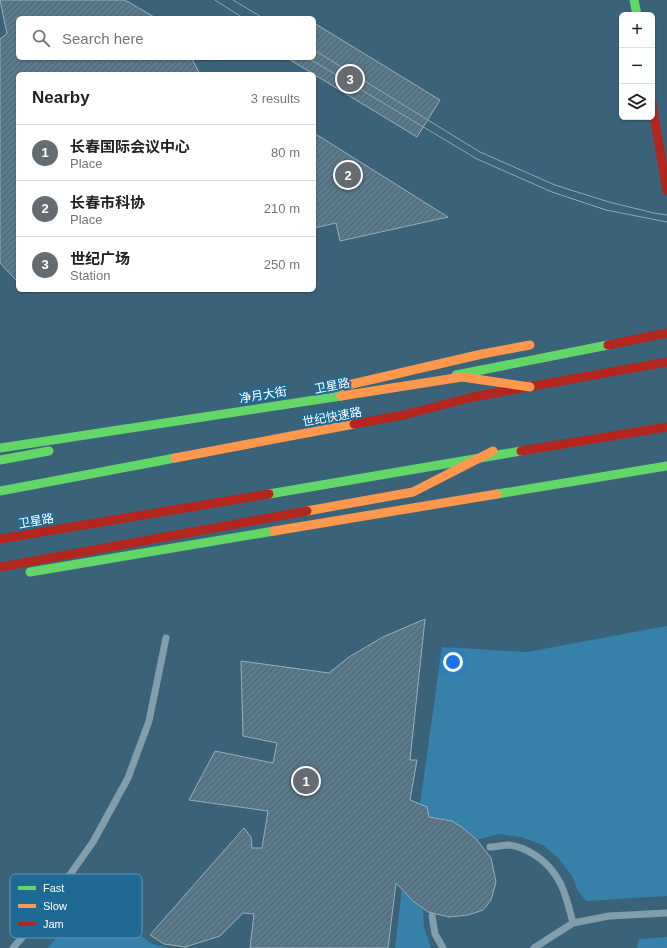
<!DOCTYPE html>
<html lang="en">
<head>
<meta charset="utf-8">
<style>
	:root { --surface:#fff; --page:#f2f2f2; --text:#202124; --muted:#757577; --line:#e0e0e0; --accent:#656c71 }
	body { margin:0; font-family:Arial,"Noto Sans SC",sans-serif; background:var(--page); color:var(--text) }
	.controls { position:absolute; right:12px; top:12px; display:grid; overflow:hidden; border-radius:6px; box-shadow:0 1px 3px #0004 }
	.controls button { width:36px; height:36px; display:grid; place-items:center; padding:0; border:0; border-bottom:1px solid var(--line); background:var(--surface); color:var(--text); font:20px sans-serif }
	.you { position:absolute; left:453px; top:662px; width:14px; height:14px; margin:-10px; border:3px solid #fff; border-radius:50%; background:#1a73e8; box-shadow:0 0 0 6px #1a73e833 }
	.badge { display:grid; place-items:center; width:26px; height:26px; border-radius:50%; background:var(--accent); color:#fff; font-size:13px; font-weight:700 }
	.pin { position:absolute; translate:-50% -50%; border:2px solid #fff; box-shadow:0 1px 4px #0006 }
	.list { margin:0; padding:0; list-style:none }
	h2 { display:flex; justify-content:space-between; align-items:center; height:52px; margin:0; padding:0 16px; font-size:17px }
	h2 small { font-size:13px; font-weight:400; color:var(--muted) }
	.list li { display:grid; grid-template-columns:26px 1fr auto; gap:12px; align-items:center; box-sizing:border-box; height:56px; padding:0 16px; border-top:1px solid var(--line) }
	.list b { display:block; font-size:15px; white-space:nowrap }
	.list p { margin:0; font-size:13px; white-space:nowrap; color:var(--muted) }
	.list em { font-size:13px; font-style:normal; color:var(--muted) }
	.icon { flex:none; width:22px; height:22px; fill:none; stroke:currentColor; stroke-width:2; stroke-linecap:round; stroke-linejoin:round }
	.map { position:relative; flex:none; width:667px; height:948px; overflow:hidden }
	.search { position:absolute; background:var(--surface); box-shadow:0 1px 3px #0004; left:16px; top:16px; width:300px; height:44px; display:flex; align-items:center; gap:10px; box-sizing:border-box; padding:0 14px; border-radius:6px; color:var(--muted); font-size:15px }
	.panel { position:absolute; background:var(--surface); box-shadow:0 1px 3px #0004; left:16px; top:72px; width:300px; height:220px; border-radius:6px }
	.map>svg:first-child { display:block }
	.grass { fill:#3581aa }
	.building { fill:url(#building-hatch); stroke:#98aeba }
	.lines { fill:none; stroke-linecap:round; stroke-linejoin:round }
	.lane { stroke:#829ead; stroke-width:7 }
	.fast { stroke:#63d668; stroke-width:9 }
	.slow { stroke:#ff974d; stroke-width:9 }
	.jam { stroke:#b3261e; stroke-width:9 }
	.tram { stroke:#8fa7b4; stroke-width:1 }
	.fast-bridge { stroke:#63d668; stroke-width:9 }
	.slow-bridge { stroke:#ff974d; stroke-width:9 }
	.jam-bridge { stroke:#b3261e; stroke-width:9 }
	.labels { text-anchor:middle; stroke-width:4; stroke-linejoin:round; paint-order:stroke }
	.street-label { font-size:12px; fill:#fff; stroke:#1f6a95 }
	.key { fill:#1f6a95; stroke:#6297b5; stroke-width:1 }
	.key-label { font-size:11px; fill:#fff }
</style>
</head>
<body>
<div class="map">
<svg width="667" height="948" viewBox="0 0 667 948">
	<defs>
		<pattern id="building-hatch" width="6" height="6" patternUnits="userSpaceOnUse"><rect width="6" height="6" fill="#5a7a8c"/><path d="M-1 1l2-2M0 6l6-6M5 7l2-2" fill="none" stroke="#53636c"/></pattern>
	</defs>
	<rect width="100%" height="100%" fill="#3a637a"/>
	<!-- grass -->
	<g class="grass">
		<path d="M667,626V896L586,901L578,891L572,876L559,859L543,845L521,837L498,834L477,840C456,824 446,814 418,819L442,647L527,652Z"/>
		<path d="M97,887L108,891L116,912L131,928L152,944L169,948H48L77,914Z"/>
		<path d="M402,890L413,901L423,909L424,927L431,948H395Z"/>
		<path d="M667,937V948H637L639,939Z"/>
	</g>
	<!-- building -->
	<g class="building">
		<path d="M0,0H125L156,18H18V58H195L193,61L200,74H18V275L16,280L0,263V39L7,34Z"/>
		<path d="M314,23L440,100L417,137L287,58H314Z"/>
		<path d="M314,133L448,217L340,241L336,223L314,228Z"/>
		<path d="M425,619L410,760H417L410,800L427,807L429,817L452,821L463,828L477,840L491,858L496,882L491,900L483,910L468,915L449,917L428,912L413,901L396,883L388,948H250L254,914L243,913L220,936L185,947L164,944L150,935L244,828L251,837L252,848H262L268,811L189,800L215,751L273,763L277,743L243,736L241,661L329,673L349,657L383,637Z"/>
	</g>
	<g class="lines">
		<!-- lane -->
		<g class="lane">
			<path d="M490,847C496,847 503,845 509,845C518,846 527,850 535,855C561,872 566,895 573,923"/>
			<path d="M432,916L435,934L443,948"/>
			<path d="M13,948L43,913L93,842L128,778L149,721L166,638"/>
			<path d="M534,948L573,923L609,916L667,913"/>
		</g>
		<!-- fast -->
		<g class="fast">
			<path d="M634,0L637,15"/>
			<path d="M456,375L608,345"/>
			<path d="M0,460L49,451"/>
			<path d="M0,491L175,458"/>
			<path d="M269,494L521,451"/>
			<path d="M497,494L667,466"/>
			<path d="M30,572L274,531"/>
		</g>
		<!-- slow -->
		<g class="slow">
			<path d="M335,388L482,354L530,345"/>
			<path d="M175,458L354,424"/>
			<path d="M274,531L497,494"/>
		</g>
		<!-- jam -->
		<g class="jam">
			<path d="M652,104L667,191"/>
			<path d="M608,345L667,333"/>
			<path d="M354,424L404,415L473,397L667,362"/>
			<path d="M521,451L667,427"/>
			<path d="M0,539L269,494"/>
		</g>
		<!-- tram -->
		<g class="tram">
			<path d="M215,0L243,18"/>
			<path d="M233,0L263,18"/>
			<path d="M314,50L480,152L555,185L609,202L654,213L667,215"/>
			<path d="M308,58L477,159L552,192L606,210L667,222"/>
		</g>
		<!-- fast-bridge -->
		<path class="fast-bridge" d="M0,448L341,396"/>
		<!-- slow-bridge -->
		<g class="slow-bridge">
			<path d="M341,396L462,377L530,387"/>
			<path d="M307,511L413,492L493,451"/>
		</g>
		<!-- jam-bridge -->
		<path class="jam-bridge" d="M0,567L307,511"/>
	</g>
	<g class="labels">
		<!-- street labels -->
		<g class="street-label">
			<text transform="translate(332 386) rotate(-11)" y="4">卫星路</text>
			<text transform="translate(263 395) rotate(-9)" y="4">净月大街</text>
			<text transform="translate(332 417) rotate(-10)" y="4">世纪快速路</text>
			<text transform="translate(36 521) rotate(-10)" y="4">卫星路</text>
		</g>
	</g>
	<!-- legend -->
	<rect x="10" y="874" width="132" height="64" rx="6" class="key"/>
	<rect x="18" y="886" width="18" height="4" fill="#63d668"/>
	<rect x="18" y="904" width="18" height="4" fill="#ff974d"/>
	<rect x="18" y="922" width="18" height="4" fill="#b3261e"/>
	<g class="key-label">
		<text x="43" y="892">Fast</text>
		<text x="43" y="910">Slow</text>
		<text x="43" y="928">Jam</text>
	</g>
</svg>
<div class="controls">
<button>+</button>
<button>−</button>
<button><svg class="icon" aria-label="layers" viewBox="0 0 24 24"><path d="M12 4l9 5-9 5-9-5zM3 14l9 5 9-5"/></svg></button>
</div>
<div class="you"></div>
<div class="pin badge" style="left:306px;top:781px">1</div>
<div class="pin badge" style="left:348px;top:175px">2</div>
<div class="pin badge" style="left:350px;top:79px">3</div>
<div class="search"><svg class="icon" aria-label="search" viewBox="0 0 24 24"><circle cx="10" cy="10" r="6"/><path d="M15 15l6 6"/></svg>Search here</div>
<section class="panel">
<h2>Nearby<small>3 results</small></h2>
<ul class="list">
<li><span class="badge">1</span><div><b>长春国际会议中心</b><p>Place</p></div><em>80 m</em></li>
<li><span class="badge">2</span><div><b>长春市科协</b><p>Place</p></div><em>210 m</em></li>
<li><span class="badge">3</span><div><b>世纪广场</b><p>Station</p></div><em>250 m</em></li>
</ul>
</section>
</div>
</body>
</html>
